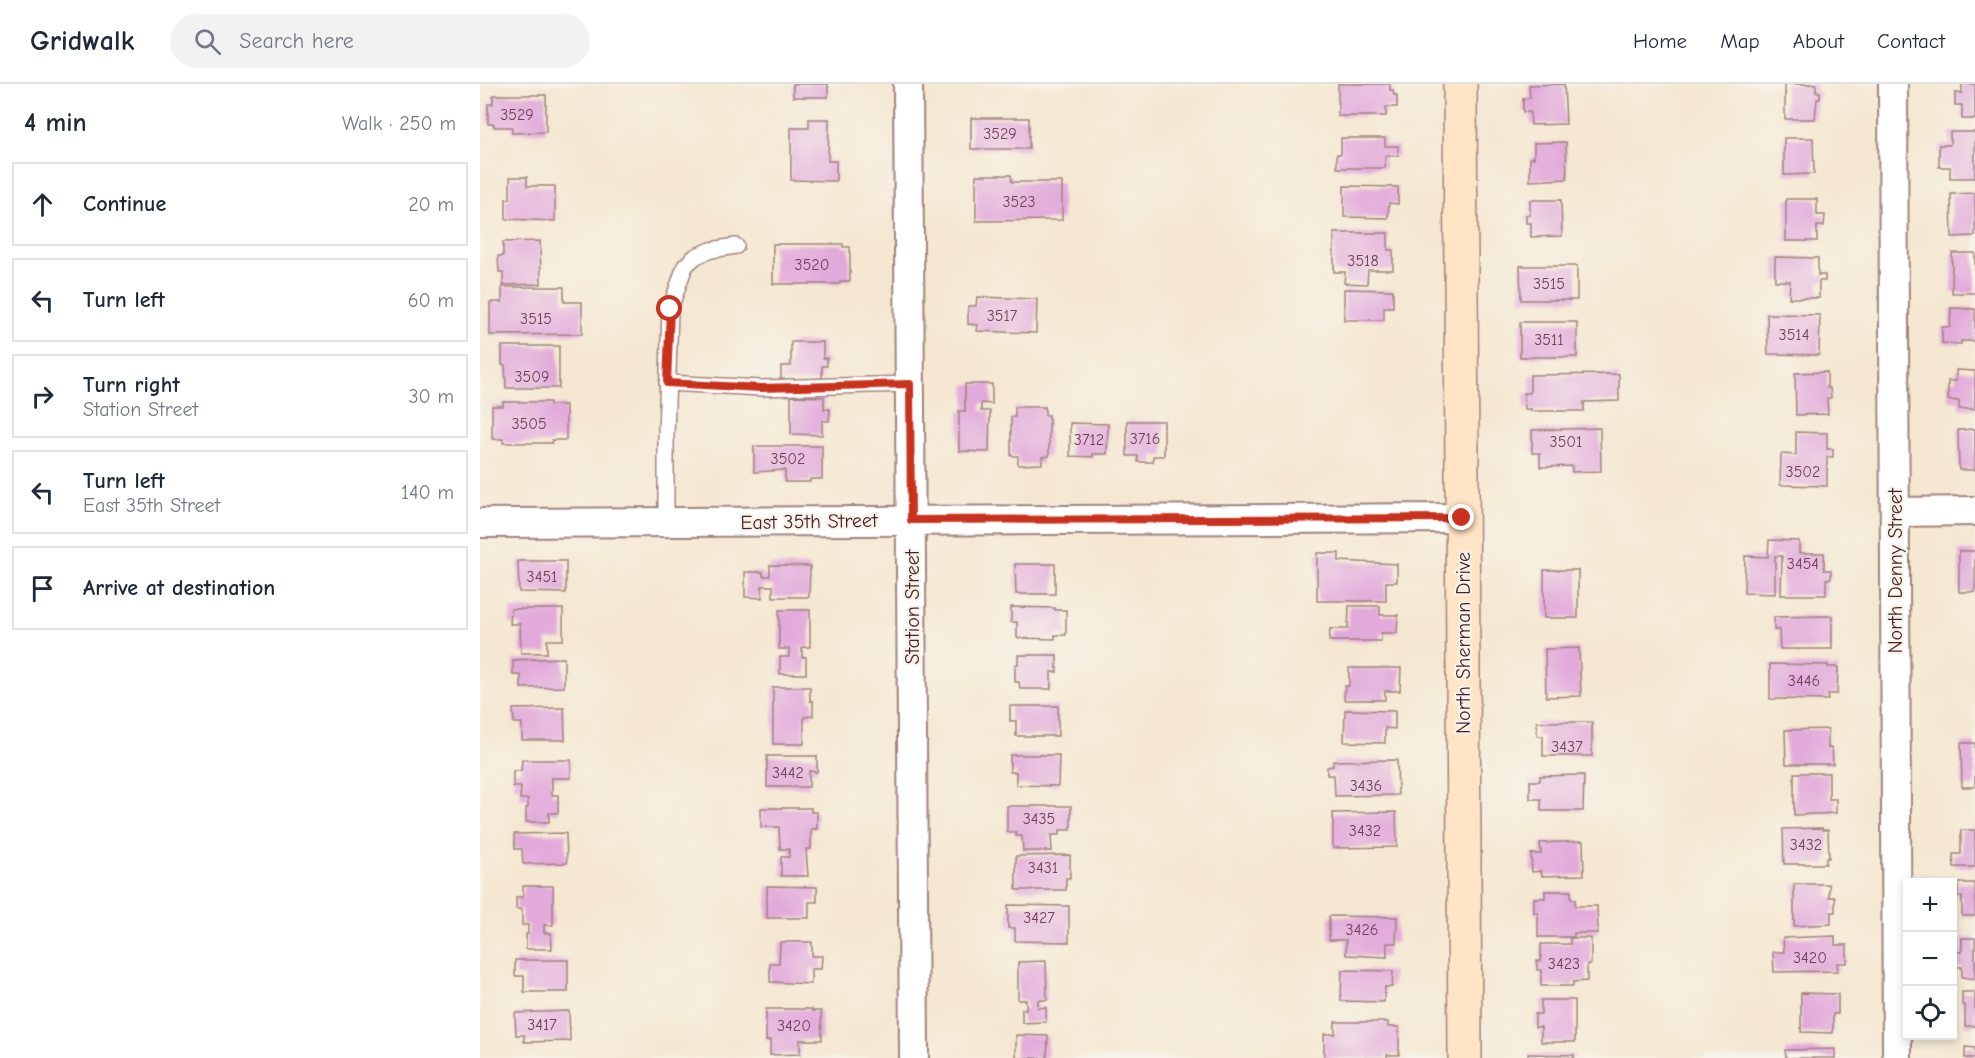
<!DOCTYPE html>
<html lang="en">
<head>
<meta charset="utf-8">
<style>
	:root { --surface:#fff; --page:#f2f2f3; --text:#1f2937; --muted:#747a83; --line:#e0e1e3 }
	body { margin:0; font-family:"Comic Neue",sans-serif; background:var(--page); color:var(--text) }
	.controls { position:absolute; right:18px; bottom:18px; display:grid; overflow:hidden; border-radius:0px; box-shadow:0 3px 9px #0003 }
	.controls button { width:54px; height:54px; display:grid; place-items:center; padding:0; border:0; border-bottom:2px solid var(--line); background:var(--surface); color:var(--text); font:30px sans-serif }
	.stop { position:absolute; width:18px; height:18px; margin:-14px; border:4px solid #c8321e; border-radius:50%; background:#fff }
	.stop.end { background:#c8321e; border-color:#fff; box-shadow:0 2px 6px #0008 }
	.list { margin:0; padding:0; list-style:none }
	h2 { display:flex; justify-content:space-between; align-items:center; height:78px; margin:0; padding:0 24px; font-size:26px }
	h2 small { font-size:20px; font-weight:400; color:var(--muted) }
	.list li { display:grid; grid-template-columns:39px 1fr auto; gap:18px; align-items:center; box-sizing:border-box; height:84px; margin:0 12px 12px; padding:0 12px; border:2px solid var(--line); border-radius:0px }
	.list b { display:block; font-size:22px; white-space:nowrap }
	.list p { margin:0; font-size:20px; white-space:nowrap; color:var(--muted) }
	.list em { font-size:20px; font-style:normal; color:var(--muted) }
	.icon { flex:none; width:33px; height:33px; fill:none; stroke:currentColor; stroke-width:2; stroke-linecap:round; stroke-linejoin:round }
	.map { position:relative; flex:none; width:1495px; height:974px; overflow:hidden }
	header { display:flex; align-items:center; gap:36px; box-sizing:border-box; height:84px; padding:0 30px; background:var(--surface); border-bottom:2px solid var(--line) }
	header strong { font-size:28px }
	nav { display:flex; gap:33px; margin-inline-start:auto; font-size:21px }
	.search { width:420px; height:54px; background:var(--page); display:flex; align-items:center; gap:15px; box-sizing:border-box; padding:0 21px; border-radius:33px; color:var(--muted); font-size:22px }
	main { display:flex }
	aside { flex:1; background:var(--surface) }
	.map>svg:first-child { display:block }
	.building { fill:#e2a9db }
	.lines { fill:none; stroke-linecap:round; stroke-linejoin:round }
	.lane-casing { stroke:#a0837e; stroke-width:18 }
	.street-casing { stroke:#a0837e; stroke-width:32 }
	.secondary-casing { stroke:#a0837e; stroke-width:36 }
	.lane { stroke:#fff; stroke-width:15 }
	.street { stroke:#fff; stroke-width:28 }
	.secondary { stroke:#ffe4c6; stroke-width:33 }
	.route { stroke:#c8321e; stroke-width:8 }
	.labels { text-anchor:middle; stroke-width:4.5; stroke-linejoin:round; paint-order:stroke }
	.number-label { font-size:16px; fill:#704257 }
	.street-label { font-size:20px; fill:#4a1f2b; stroke:#f7f3e8 }
</style>
</head>
<body>
<header>
<strong>Gridwalk</strong>
<div class="search"><svg class="icon" aria-label="search" viewBox="0 0 24 24"><circle cx="10" cy="10" r="6"/><path d="M15 15l6 6"/></svg>Search here</div>
<nav><a>Home</a><a>Map</a><a>About</a><a>Contact</a></nav>
</header>
<main>
<aside>
<h2>4 min<small>Walk · 250 m</small></h2>
<ul class="list">
<li><svg class="icon" aria-label="ahead" viewBox="0 0 24 24"><path d="M12 20V5M6 11l6-6 6 6"/></svg><div><b>Continue</b></div><em>20 m</em></li>
<li><svg class="icon" aria-label="left" viewBox="0 0 24 24"><path d="M17 20v-9H6M10 6l-5 5 5 5"/></svg><div><b>Turn left</b></div><em>60 m</em></li>
<li><svg class="icon" aria-label="right" viewBox="0 0 24 24"><path d="M7 20v-9h11M14 6l5 5-5 5"/></svg><div><b>Turn right</b><p>Station Street</p></div><em>30 m</em></li>
<li><svg class="icon" aria-label="left" viewBox="0 0 24 24"><path d="M17 20v-9H6M10 6l-5 5 5 5"/></svg><div><b>Turn left</b><p>East 35th Street</p></div><em>140 m</em></li>
<li><svg class="icon" aria-label="arrive" viewBox="0 0 24 24"><path d="M6 21V4h12l-3 4 3 4H6"/></svg><div><b>Arrive at destination</b></div></li>
</ul>
</aside>
<div class="map">
<svg width="1495" height="974" viewBox="0 0 1495 974">
	<rect width="100%" height="100%" fill="#f7f3e8"/>
	<filter id="ink" filterUnits="userSpaceOnUse"><feTurbulence type="fractalNoise" baseFrequency=".0167" numOctaves="2"/><feDisplacementMap in="SourceGraphic" scale="12" xChannelSelector="R" yChannelSelector="G"/><feConvolveMatrix kernelMatrix="1 2 1 2 8 2 1 2 1" color-interpolation-filters="sRGB"/></filter>
	<filter id="wash" filterUnits="userSpaceOnUse"><feTurbulence type="fractalNoise" baseFrequency=".008" numOctaves="4" result="noise"/><feDisplacementMap in="SourceGraphic" scale="24" xChannelSelector="R" yChannelSelector="G"/><feGaussianBlur stdDeviation="1.35" result="paint"/><feColorMatrix in="noise" values="0 0 0 0 0 0 0 0 0 0 0 0 0 0 0 0 0 1.4 0 .05"/><feComposite in="paint" operator="in"/></filter>
	<g filter="url(#wash)">
		<rect width="100%" height="100%" fill="#f5e7d1"/>
		<g id="blocks">
			<!-- building -->
			<g class="building">
				<rect x="313" y="0" width="35" height="13"/>
				<path d="M858,0H910V6H913L914,11H917V23H906V32H858Z"/>
				<path d="M1084,0L1086,40L1051,41L1050,28H1043V15L1050,14L1049,1Z"/>
				<path d="M1305,0H1336V8H1340V15H1337L1335,35H1305Z"/>
				<path d="M1482,0H1495V35H1482V21H1475V9H1482Z"/>
				<path d="M13,11H66V48L32,49V43H14V40H8V20H13Z"/>
				<rect x="491" y="34" width="58" height="31"/>
				<path d="M329,35H349L348,77H356V97L311,96V44H329Z"/>
				<path d="M1470,48H1495V94H1470V83H1459V61H1470Z"/>
				<path d="M861,54H905V62H918V72H905V84H857V70H861Z"/>
				<path d="M1304,54H1333L1334,90L1304,91Z"/>
				<path d="M1086,58L1087,95L1050,97V74H1054V59Z"/>
				<path d="M496,91H531L532,98H582V136L496,137Z"/>
				<path d="M30,93H47V102H75V137L26,135V115H30Z"/>
				<path d="M864,102L918,103V120L909,119L908,134L864,133Z"/>
				<path d="M1495,109V152L1472,153L1471,110Z"/>
				<path d="M1306,115H1337V131H1345L1344,142H1337V157H1306Z"/>
				<path d="M1050,116H1081L1082,152L1051,153V139H1046V131H1050Z"/>
				<path d="M854,149H908V166H913V186H888L887,200L864,199L865,188H854Z"/>
				<path d="M60,157L61,200L23,201V188H19L18,172H23V158Z"/>
				<path d="M293,160H363V163H370V197H360V200H293Z"/>
				<rect x="1472" y="169" width="23" height="40"/>
				<path d="M1295,173L1338,174V191H1345V197H1339V214H1309L1310,197H1295Z"/>
				<path d="M1040,182H1097V216H1041Z"/>
				<path d="M22,203H84V218H102V250L10,251V218H22Z"/>
				<path d="M864,205L913,206V223H904V236H864Z"/>
				<path d="M497,213L557,215L556,249L497,247L498,241L488,240V222H496Z"/>
				<path d="M1471,224L1495,225V257H1481V260L1462,259V243H1470Z"/>
				<path d="M1287,230L1340,231L1339,271L1288,270Z"/>
				<rect x="1040" y="238" width="57" height="35"/>
				<path d="M311,258H343V274H347V282H342V297L301,298V282H311Z"/>
				<path d="M22,262H79V304H26L25,281H22Z"/>
				<path d="M1476,286L1495,287V325H1479V317L1468,316V297H1476Z"/>
				<path d="M1347,288V304H1350L1351,314H1347L1348,330L1316,331L1315,289Z"/>
				<path d="M1139,290V317L1104,318V327H1051V325H1045L1044,309H1050V291Z"/>
				<path d="M485,300H512V320L501,319V327H510L509,368L479,367V327H485Z"/>
				<path d="M311,312L344,313V325H350L349,337H342V351L311,350Z"/>
				<path d="M23,318H70V321H86V356H72V359H23V355H12V322H23Z"/>
				<path d="M535,323H565V331H569V372L562,373V380L538,381V372H531V333H535Z"/>
				<path d="M647,337H684V372H673V378H658V372H647Z"/>
				<path d="M590,339L628,340L627,370H613V373L590,372Z"/>
				<path d="M1120,344L1121,387L1092,388V382L1060,383V369H1052V346Z"/>
				<path d="M1495,345V386H1479L1478,346Z"/>
				<path d="M1316,348L1347,349V365H1353V373H1347V402L1300,401L1301,370L1316,371Z"/>
				<path d="M274,362H342V395H330V398H305V386L274,388Z"/>
				<path d="M1289,456L1319,457V469H1344V486H1351V495H1346V511H1301L1302,472H1295V510L1264,509L1265,472L1288,473Z"/>
				<rect x="1479" y="467" width="16" height="41"/>
				<path d="M837,469H859V477L917,480V498H906V517H837Z"/>
				<path d="M38,477H86V509L39,508Z"/>
				<path d="M535,480H575V510H536Z"/>
				<path d="M290,481L330,482L329,513H293V502H282V514L265,513V488H283V492H290Z"/>
				<rect x="1064" y="486" width="34" height="48"/>
				<path d="M869,522H900V531H918L917,549H901V557H849L850,545H868Z"/>
				<path d="M531,523L575,524V526H586V551H575V555L537,554V538H531Z"/>
				<path d="M31,525H83V556H67V569H41L40,540H30Z"/>
				<path d="M299,526H330V563H322V573H326V590H300V573H309V565H299Z"/>
				<path d="M1352,532V565H1300L1299,546H1294V533Z"/>
				<path d="M1099,564L1101,612L1066,613L1065,565Z"/>
				<path d="M538,571H577V588H571V605H540L539,598H535V581L538,580Z"/>
				<path d="M84,574V603L41,604V591H33V576Z"/>
				<path d="M1290,580L1348,581V583H1358L1357,610H1348V616L1290,615Z"/>
				<path d="M869,584H921L920,607H905V616H864L865,602H869Z"/>
				<path d="M293,603H330V617H333V632L324,633V660H293Z"/>
				<path d="M530,622H578V652H536V637H530Z"/>
				<path d="M84,624L85,656H42V639H34L33,625Z"/>
				<path d="M865,626L915,627V645L905,644V659L864,658Z"/>
				<path d="M1057,638H1112V672H1063V652H1057Z"/>
				<path d="M1348,645V664H1352L1353,680H1306L1305,646Z"/>
				<path d="M1481,659H1495V703H1482Z"/>
				<path d="M530,671H579L578,702L536,701V688H530Z"/>
				<path d="M287,672H337V688L329,687V703H287Z"/>
				<path d="M42,676H91V694H72V711H78V729H69V738H46V724H48V715H40L41,703H33V687H41Z"/>
				<path d="M917,676L918,711L855,712L854,691H847V683L853,682V677Z"/>
				<path d="M1314,689H1349V715H1356V729L1314,731Z"/>
				<path d="M1104,691L1103,727H1061V715H1050V697H1060V692Z"/>
				<path d="M527,722H591V746H580V751H571L572,767H543L542,752H536V748H527Z"/>
				<path d="M281,724H331V728H337V745H331V765H326L328,792H301V773H309V765H300L299,743H281Z"/>
				<path d="M916,728L917,763L853,764V729Z"/>
				<path d="M1342,744V746H1348L1349,774H1346V780H1304L1303,745Z"/>
				<path d="M1481,746H1495V783H1474L1473,770H1481Z"/>
				<path d="M86,749L87,779L43,780L42,765H35L34,750Z"/>
				<path d="M1103,757L1104,791L1062,792L1061,787L1052,788L1051,770H1061L1060,759Z"/>
				<path d="M590,771V794H586V806H536V772Z"/>
				<path d="M1478,799H1495V832H1482V813H1478Z"/>
				<path d="M1314,800H1349V813H1355V828H1351V840L1314,842Z"/>
				<path d="M43,802H73V841H64V849H71L72,865H46V850H48V841H42V825H36V813H43Z"/>
				<path d="M287,802L337,803V818H329V834H287Z"/>
				<path d="M1065,807H1091V815H1095V822H1117L1118,849H1094V853H1058V829H1054V814H1065Z"/>
				<path d="M528,821L589,822V858L535,857V844H528Z"/>
				<path d="M849,832L917,833L916,859H907V873L866,871V856H849Z"/>
				<path d="M1355,852V861H1367V879H1357L1358,887L1294,888L1293,868H1304L1303,854Z"/>
				<path d="M1090,854H1111V880H1107V897L1093,898V902H1061V886H1057V877H1061V860H1090Z"/>
				<path d="M1482,854H1495V895L1482,893V883H1475L1476,868H1482Z"/>
				<path d="M300,858H332V872H342L341,885H331V900L290,898V879H299Z"/>
				<path d="M35,876H88V908H44V892H35Z"/>
				<path d="M566,877L567,916H558V924L566,923V938L542,939V925H546V916H538V878Z"/>
				<path d="M862,886L913,887L912,903H905L904,918L861,917Z"/>
				<path d="M1482,908H1495V942H1485V921H1482Z"/>
				<path d="M1321,909L1358,910V930H1353V949L1321,948Z"/>
				<path d="M1061,916H1095V958H1061V943H1055V930H1061Z"/>
				<path d="M286,925H332V927H341L342,956H320V970L290,971V956L286,957Z"/>
				<path d="M89,927L90,957L44,958V951H36L35,929Z"/>
				<path d="M855,938H908V943H919V971H907V974H844V950H855Z"/>
				<path d="M536,951L568,952L567,974H536Z"/>
				<path d="M1485,963L1495,964V974H1485Z"/>
				<path d="M1355,965V974H1306L1305,966Z"/>
				<path d="M1048,970L1094,971V974H1048Z"/>
			</g>
		</g>
	</g>
	<g filter="url(#ink)">
		<use href="#blocks" fill-opacity="0" stroke="#a0837e" stroke-width="1.5"/>
		<g class="lines">
			<defs>
				<g id="lane">
					<path d="M187,299L281,304L430,300"/>
					<path d="M186,438V351L190,225L205,182L216,172L231,166L256,162"/>
				</g>
				<g id="street">
					<path d="M428,0L434,974"/>
					<path d="M1413,0L1417,974"/>
					<path d="M1415,428L1495,427"/>
					<path d="M0,439L982,434"/>
				</g>
				<path id="secondary" d="M980,0L985,974"/>
			</defs>
			<!-- lane casing -->
			<use href="#lane" class="lane-casing"/>
			<!-- street casing -->
			<use href="#street" class="street-casing"/>
			<!-- secondary casing -->
			<use href="#secondary" class="secondary-casing"/>
			<!-- lane -->
			<use href="#lane" class="lane"/>
			<!-- street -->
			<use href="#street" class="street"/>
			<!-- secondary -->
			<use href="#secondary" class="secondary"/>
		</g>
	</g>
	<g class="lines" filter="url(#ink)">
		<!-- route -->
		<path class="route" d="M190,225L187,299L281,304L430,300L431,436L982,434"/>
	</g>
	<g class="labels">
		<!-- number labels -->
		<g class="number-label">
			<text x="37" y="36">3529</text>
			<text x="520" y="55">3529</text>
			<text x="539" y="123">3523</text>
			<text x="883" y="182">3518</text>
			<text x="332" y="186">3520</text>
			<text x="1069" y="205">3515</text>
			<text x="522" y="237">3517</text>
			<text x="56" y="240">3515</text>
			<text x="1314" y="256">3514</text>
			<text x="1069" y="261">3511</text>
			<text x="52" y="298">3509</text>
			<text x="49" y="345">3505</text>
			<text x="665" y="360">3716</text>
			<text x="609" y="361">3712</text>
			<text x="1086" y="363">3501</text>
			<text x="308" y="380">3502</text>
			<text x="1323" y="393">3502</text>
			<text x="1323" y="485">3454</text>
			<text x="62" y="498">3451</text>
			<text x="1324" y="602">3446</text>
			<text x="1087" y="668">3437</text>
			<text x="308" y="694">3442</text>
			<text x="886" y="707">3436</text>
			<text x="559" y="740">3435</text>
			<text x="885" y="752">3432</text>
			<text x="1326" y="766">3432</text>
			<text x="563" y="789">3431</text>
			<text x="559" y="839">3427</text>
			<text x="882" y="851">3426</text>
			<text x="1330" y="879">3420</text>
			<text x="1084" y="885">3423</text>
			<text x="62" y="946">3417</text>
			<text x="314" y="947">3420</text>
		</g>
		<!-- street labels -->
		<g class="street-label">
			<text transform="translate(329 437) rotate(-1)" y="7">East 35th Street</text>
			<text transform="translate(1415 487) rotate(-90)" y="7">North Denny Street</text>
			<text transform="translate(432 523) rotate(-90)" y="7">Station Street</text>
			<text transform="translate(983 559) rotate(-90)" y="7">North Sherman Drive</text>
		</g>
	</g>
</svg>
<div class="controls">
<button>+</button>
<button>−</button>
<button><svg class="icon" aria-label="locate" viewBox="0 0 24 24"><circle cx="12" cy="12" r="6"/><path d="M12 2v4M12 18v4M2 12h4M18 12h4"/></svg></button>
</div>
<div class="stop" style="left:190px;top:225px"></div>
<div class="stop end" style="left:982px;top:434px"></div>
</div>
</main>
</body>
</html>
